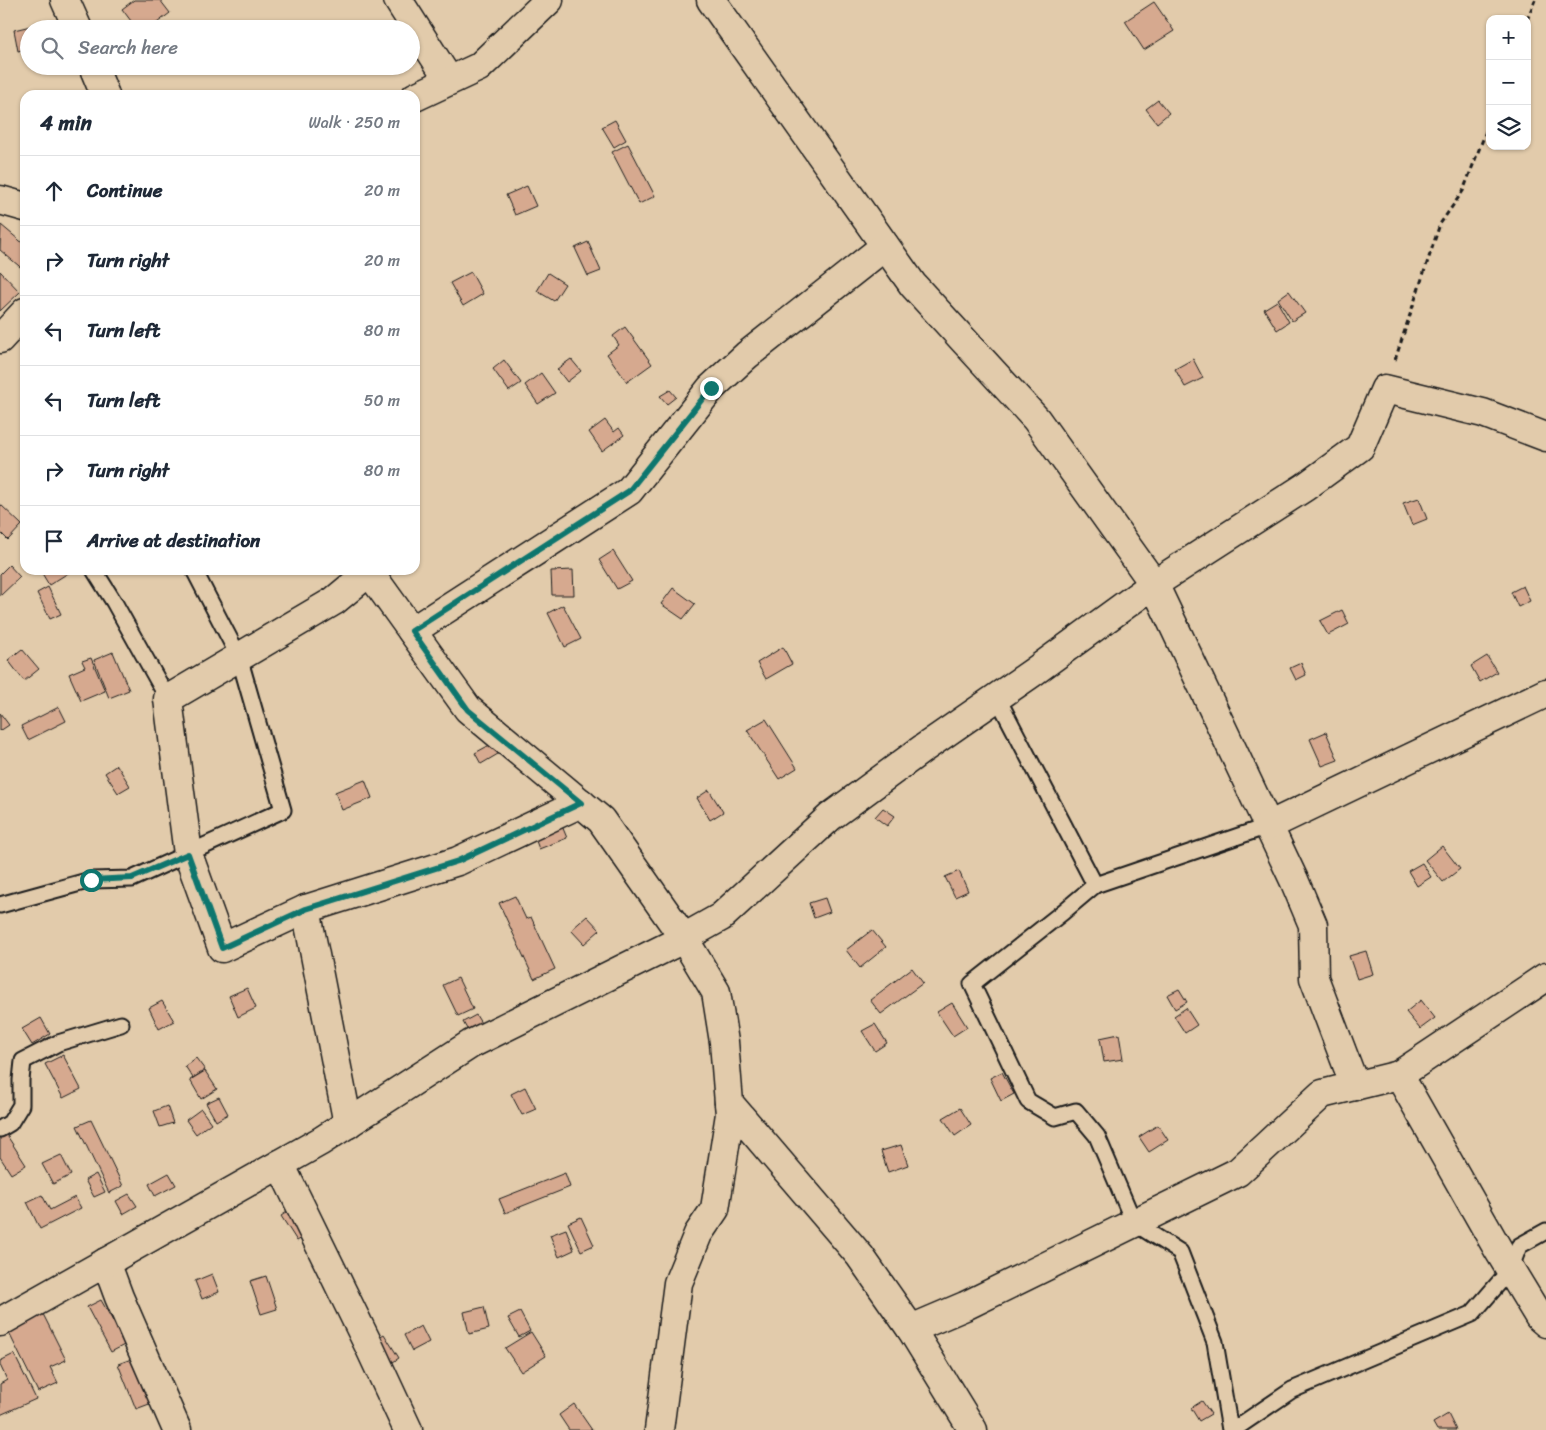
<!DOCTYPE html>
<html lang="en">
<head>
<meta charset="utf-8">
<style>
	:root { --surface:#fff; --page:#f6f6f7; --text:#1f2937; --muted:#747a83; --line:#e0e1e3 }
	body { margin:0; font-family:Sriracha,sans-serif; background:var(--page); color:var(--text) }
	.controls { position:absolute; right:15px; top:15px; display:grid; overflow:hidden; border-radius:10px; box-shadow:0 1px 4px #0004 }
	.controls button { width:45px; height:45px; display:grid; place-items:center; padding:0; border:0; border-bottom:1px solid var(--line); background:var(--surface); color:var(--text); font:25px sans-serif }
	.stop { position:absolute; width:15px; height:15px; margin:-11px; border:4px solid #0f766e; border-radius:50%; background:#fff }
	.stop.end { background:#0f766e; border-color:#fff; box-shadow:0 1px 5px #0008 }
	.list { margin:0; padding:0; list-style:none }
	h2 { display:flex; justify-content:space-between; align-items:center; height:65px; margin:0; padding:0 20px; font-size:21px }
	h2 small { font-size:16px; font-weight:400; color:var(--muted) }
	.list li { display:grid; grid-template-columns:32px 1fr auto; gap:15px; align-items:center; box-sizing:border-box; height:70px; padding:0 20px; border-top:1px solid var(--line) }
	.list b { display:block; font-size:19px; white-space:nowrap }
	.list em { font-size:16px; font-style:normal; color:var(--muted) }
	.icon { flex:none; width:28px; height:28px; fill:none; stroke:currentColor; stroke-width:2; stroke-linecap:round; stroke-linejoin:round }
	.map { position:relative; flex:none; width:1546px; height:1430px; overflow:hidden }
	.search { position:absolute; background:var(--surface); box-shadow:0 1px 4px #0004; left:20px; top:20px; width:400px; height:55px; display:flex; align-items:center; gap:12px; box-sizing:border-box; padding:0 18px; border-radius:28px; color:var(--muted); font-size:19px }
	.panel { position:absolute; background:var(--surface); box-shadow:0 1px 4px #0004; left:20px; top:90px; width:400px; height:485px; border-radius:15px }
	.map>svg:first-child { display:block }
	.building { fill:#d6a98f; stroke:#1c1c1c }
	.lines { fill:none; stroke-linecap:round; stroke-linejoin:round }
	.service-casing { stroke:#1c1c1c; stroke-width:19 }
	.minor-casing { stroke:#1c1c1c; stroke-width:31 }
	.path { stroke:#1c1c1c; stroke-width:3; stroke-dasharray:5 4; stroke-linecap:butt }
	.service { stroke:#e2cbab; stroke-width:15 }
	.minor { stroke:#e2cbab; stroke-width:28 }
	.route { stroke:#0f766e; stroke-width:6 }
</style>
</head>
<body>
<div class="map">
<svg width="1546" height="1430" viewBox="0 0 1546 1430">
	<rect width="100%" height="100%" fill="#e2cbab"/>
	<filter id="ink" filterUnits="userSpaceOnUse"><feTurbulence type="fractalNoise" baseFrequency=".02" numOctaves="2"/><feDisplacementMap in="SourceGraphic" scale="10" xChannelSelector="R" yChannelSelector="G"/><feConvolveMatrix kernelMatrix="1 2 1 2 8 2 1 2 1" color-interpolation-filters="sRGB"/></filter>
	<g filter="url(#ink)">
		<!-- building -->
		<g class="building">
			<path d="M134,0H160L170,13L149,29H137L122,9Z"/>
			<path d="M1154,2L1174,31L1144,50L1125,21Z"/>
			<path d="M39,24L40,29H29V48L18,51L14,30Z"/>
			<path d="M1158,100L1169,113L1157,123L1146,109Z"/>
			<path d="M615,120L626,140L614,147L602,127Z"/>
			<path d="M628,144L655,196L639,204L612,152Z"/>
			<path d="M527,186L536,206L515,215L506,195Z"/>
			<path d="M1,225L25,245V271L0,250Z"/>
			<path d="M588,242L601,271L588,276L575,248Z"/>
			<path d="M0,271L20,292L0,311Z"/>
			<path d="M471,272L483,294L463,306L450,283Z"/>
			<path d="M548,273L565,284L554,301L537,291Z"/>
			<path d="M1289,291L1305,313L1292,321L1278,299Z"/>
			<path d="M1277,301L1289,322L1277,330L1264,309Z"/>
			<path d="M625,327L652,364L627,382L607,354L619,345L613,336Z"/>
			<path d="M571,359L581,371L567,382L557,369Z"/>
			<path d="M1193,359L1203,378L1185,387L1175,369Z"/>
			<path d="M504,360L521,383L509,391L493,369Z"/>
			<path d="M541,373L555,393L538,404L525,385Z"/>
			<path d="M670,390L676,397L667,404L660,396Z"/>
			<path d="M605,420L614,432L619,428L624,435L602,451L589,432Z"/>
			<path d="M1419,498L1427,519L1412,525L1403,503Z"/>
			<path d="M0,504L22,525L8,540L0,532Z"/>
			<path d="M613,551L632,581L617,589L599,560Z"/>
			<path d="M9,565L20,577L0,596V574Z"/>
			<path d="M40,570H73L49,585Z"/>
			<path d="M573,570L574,595H552L551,571Z"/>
			<path d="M1523,586L1530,601L1518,607L1511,592Z"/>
			<path d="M48,587L61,614L50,619L37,593Z"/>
			<path d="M673,588L695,604L683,619L661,604Z"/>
			<path d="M563,605L581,639L565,647L548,613Z"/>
			<path d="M1342,610L1349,624L1328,635L1320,621Z"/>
			<path d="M783,647L792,664L766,679L757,663Z"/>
			<path d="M22,649L39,669L24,681L8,660Z"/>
			<path d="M113,652L129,690L109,698L94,660Z"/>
			<path d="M1487,656L1497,672L1480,682L1471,666Z"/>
			<path d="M91,658L105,691L81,701L69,674L85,667L82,661Z"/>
			<path d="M1301,663L1306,675L1296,680L1290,668Z"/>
			<path d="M59,707L66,721L28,740L21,726Z"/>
			<path d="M0,713L9,725L0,731Z"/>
			<path d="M766,719L797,768L779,779L747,730Z"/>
			<path d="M1326,732L1338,760L1322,766L1310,739Z"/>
			<path d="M497,741L503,751L481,764L475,753Z"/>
			<path d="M117,765L130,786L118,793L105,773Z"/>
			<path d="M365,780L372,798L342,810L335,792Z"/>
			<path d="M709,790L723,812L710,820L697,798Z"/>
			<path d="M883,808L895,816L887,826L875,817Z"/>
			<path d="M557,814L567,838L539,849L530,825Z"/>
			<path d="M1442,846L1460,869L1443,882L1425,860Z"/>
			<path d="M1422,863L1431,877L1417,886L1408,871Z"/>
			<path d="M959,871L968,891L955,897L945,877Z"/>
			<path d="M515,896L526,919L531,917L555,969L534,979L499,903Z"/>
			<path d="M825,898L830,912L814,918L809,903Z"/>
			<path d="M587,916L600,930L584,944L571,930Z"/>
			<path d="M872,930L886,947L860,968L846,950Z"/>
			<path d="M1366,951L1373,974L1357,979L1349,956Z"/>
			<path d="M912,968L923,983L881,1014L870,1000Z"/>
			<path d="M458,978L473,1009L458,1016L443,985Z"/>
			<path d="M247,988L256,1008L238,1017L229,996Z"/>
			<path d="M1179,989L1187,1002L1175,1009L1167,995Z"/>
			<path d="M1421,1000L1435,1018L1420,1029L1406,1012Z"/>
			<path d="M162,1001L174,1021L159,1029L149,1008Z"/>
			<path d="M952,1003L967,1027L953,1036L937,1012Z"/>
			<path d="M1186,1008L1197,1025L1185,1033L1174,1016Z"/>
			<path d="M476,1015L484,1028L471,1036L463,1022Z"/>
			<path d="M41,1018L50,1034L32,1045L22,1029Z"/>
			<path d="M875,1024L887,1043L875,1051L862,1031Z"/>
			<path d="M1119,1034L1123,1059L1104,1062L1100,1038Z"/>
			<path d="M63,1055L81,1089L63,1098L45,1064Z"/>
			<path d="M196,1058L205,1070L193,1078L185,1066Z"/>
			<path d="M205,1071L217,1089L201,1099L190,1080Z"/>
			<path d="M1002,1072L1014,1094L1001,1101L990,1078Z"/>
			<path d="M525,1087L536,1109L522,1115L511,1094Z"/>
			<path d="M219,1097L228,1114L216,1121L206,1103Z"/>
			<path d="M167,1106L173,1123L160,1127L154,1111Z"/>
			<path d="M960,1108L971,1125L955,1136L943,1118Z"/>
			<path d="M201,1109L211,1123L196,1134L186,1120Z"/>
			<path d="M91,1120L123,1186L109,1193L77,1126Z"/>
			<path d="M1158,1125L1168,1140L1149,1152L1139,1137Z"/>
			<path d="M6,1134L26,1165L11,1174L0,1157V1138Z"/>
			<path d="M901,1145L908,1165L888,1172L881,1151Z"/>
			<path d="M61,1155L71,1175L53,1184L42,1164Z"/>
			<path d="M169,1173L176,1185L155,1196L149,1184Z"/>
			<path d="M565,1173L570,1187L505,1213L499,1199Z"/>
			<path d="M96,1174L105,1192L94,1197L85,1180Z"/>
			<path d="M129,1194L137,1206L123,1214L116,1201Z"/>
			<path d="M42,1195L50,1210L75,1197L81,1208L40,1229L27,1202Z"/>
			<path d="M305,1200L322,1225L297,1241L281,1216Z"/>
			<path d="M581,1217L594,1245L581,1251L568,1223Z"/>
			<path d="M566,1229L574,1250L559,1257L550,1235Z"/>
			<path d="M212,1274L219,1292L202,1299L195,1281Z"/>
			<path d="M266,1276L277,1309L261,1314L250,1281Z"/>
			<path d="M101,1300L126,1344L111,1352L87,1307Z"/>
			<path d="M484,1307L489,1329L469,1334L464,1312Z"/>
			<path d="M520,1312L530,1331L519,1337L508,1318Z"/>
			<path d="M43,1314L66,1360L50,1367L58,1383L38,1392L8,1331Z"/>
			<path d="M421,1326L429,1342L412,1351L404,1335Z"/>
			<path d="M531,1332L546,1356L521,1372L505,1348Z"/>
			<path d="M384,1334L399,1358L384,1368L368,1344Z"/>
			<path d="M14,1354L36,1399L0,1415V1384L7,1380L0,1365V1361Z"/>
			<path d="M134,1358L152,1403L136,1409L118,1364Z"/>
			<path d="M1202,1401L1211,1414L1199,1421L1191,1408Z"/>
			<path d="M574,1404L592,1430H569L559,1415Z"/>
			<path d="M1448,1414L1456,1430H1437L1433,1423Z"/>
		</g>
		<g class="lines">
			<defs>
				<g id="service">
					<path d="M94,570L114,602L168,699"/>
					<path d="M997,697L1095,885"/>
					<path d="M0,905L91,880L132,879L283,810L239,657L194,570"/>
					<path d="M0,1129L10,1123L21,1105V1080L23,1061L58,1043L121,1024"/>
					<path d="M1230,1430L1215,1342L1180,1252L1134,1223L1097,1136L1076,1111L1055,1117L1028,1101L972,984L1063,912L1095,885L1268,826"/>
					<path d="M1233,1430L1292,1390L1472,1314L1510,1270L1519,1246L1546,1231"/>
				</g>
				<g id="minor">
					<path d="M65,0L78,29"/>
					<path d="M398,0L449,80"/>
					<path d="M711,0L913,285L1036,419L1154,584L1294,880L1313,925L1314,978L1355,1086"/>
					<path d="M93,66L105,95"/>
					<path d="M415,97L479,67L549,0"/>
					<path d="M0,200L25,207"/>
					<path d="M0,339L25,312"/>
					<path d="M368,570L468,709L601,820L683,937L716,992L724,1042L729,1103L860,1256L911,1329L973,1430"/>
					<path d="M369,572L334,601L168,699L188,854L222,948L306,909L458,861L581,803"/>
					<path d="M412,631L629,491L711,388L747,355L885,246"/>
					<path d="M1268,826L1546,693"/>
					<path d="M306,909L348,1124"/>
					<path d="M1399,1075L1499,1251L1539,1317L1546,1323"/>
					<path d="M280,1164L368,1344L408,1430"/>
					<path d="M106,1262L119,1297L177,1430"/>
					<path d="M0,1322L321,1141L471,1044L671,945L721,917L830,817L921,750L1032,673L1154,584L1305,487L1360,447L1385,389L1483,413L1546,437"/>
					<path d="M911,1329L965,1306L1238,1172L1322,1094L1399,1075L1546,977"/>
					<path d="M659,1430L678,1283L698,1234L715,1209L730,1114L729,1103"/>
				</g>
			</defs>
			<!-- service casing -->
			<use href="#service" class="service-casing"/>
			<!-- minor casing -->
			<use href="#minor" class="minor-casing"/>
			<!-- path -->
			<g class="path">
				<path d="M1527,20L1535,0"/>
				<path d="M1395,360L1440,224L1463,191L1490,121"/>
			</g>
			<!-- service -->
			<use href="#service" class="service"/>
			<!-- minor -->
			<use href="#minor" class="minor"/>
		</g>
	</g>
	<g class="lines" filter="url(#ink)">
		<!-- route -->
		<path class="route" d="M91,880L132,878L188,854L222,948L306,909L458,861L581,803L468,710L412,631L629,491L711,388"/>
	</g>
</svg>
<div class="controls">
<button>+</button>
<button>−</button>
<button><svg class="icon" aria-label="layers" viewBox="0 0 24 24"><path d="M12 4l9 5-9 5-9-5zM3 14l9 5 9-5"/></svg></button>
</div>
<div class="stop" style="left:91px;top:880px"></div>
<div class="stop end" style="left:711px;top:388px"></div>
<div class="search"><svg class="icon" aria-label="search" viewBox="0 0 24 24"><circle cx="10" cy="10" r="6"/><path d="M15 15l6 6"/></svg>Search here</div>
<section class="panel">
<h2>4 min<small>Walk · 250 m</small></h2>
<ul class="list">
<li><svg class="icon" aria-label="ahead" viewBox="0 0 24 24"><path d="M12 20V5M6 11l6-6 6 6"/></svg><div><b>Continue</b></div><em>20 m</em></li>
<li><svg class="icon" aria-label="right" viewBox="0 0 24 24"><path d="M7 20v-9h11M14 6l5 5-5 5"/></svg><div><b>Turn right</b></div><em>20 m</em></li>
<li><svg class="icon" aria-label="left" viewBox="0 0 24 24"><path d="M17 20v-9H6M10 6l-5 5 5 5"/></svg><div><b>Turn left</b></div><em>80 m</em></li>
<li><svg class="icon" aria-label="left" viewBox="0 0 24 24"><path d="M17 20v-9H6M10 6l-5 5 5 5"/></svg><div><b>Turn left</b></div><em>50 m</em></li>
<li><svg class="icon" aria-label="right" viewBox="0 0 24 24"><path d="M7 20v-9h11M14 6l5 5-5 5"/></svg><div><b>Turn right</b></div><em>80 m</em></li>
<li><svg class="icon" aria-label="arrive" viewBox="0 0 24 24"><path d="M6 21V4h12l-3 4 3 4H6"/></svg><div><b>Arrive at destination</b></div></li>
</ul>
</section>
</div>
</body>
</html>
